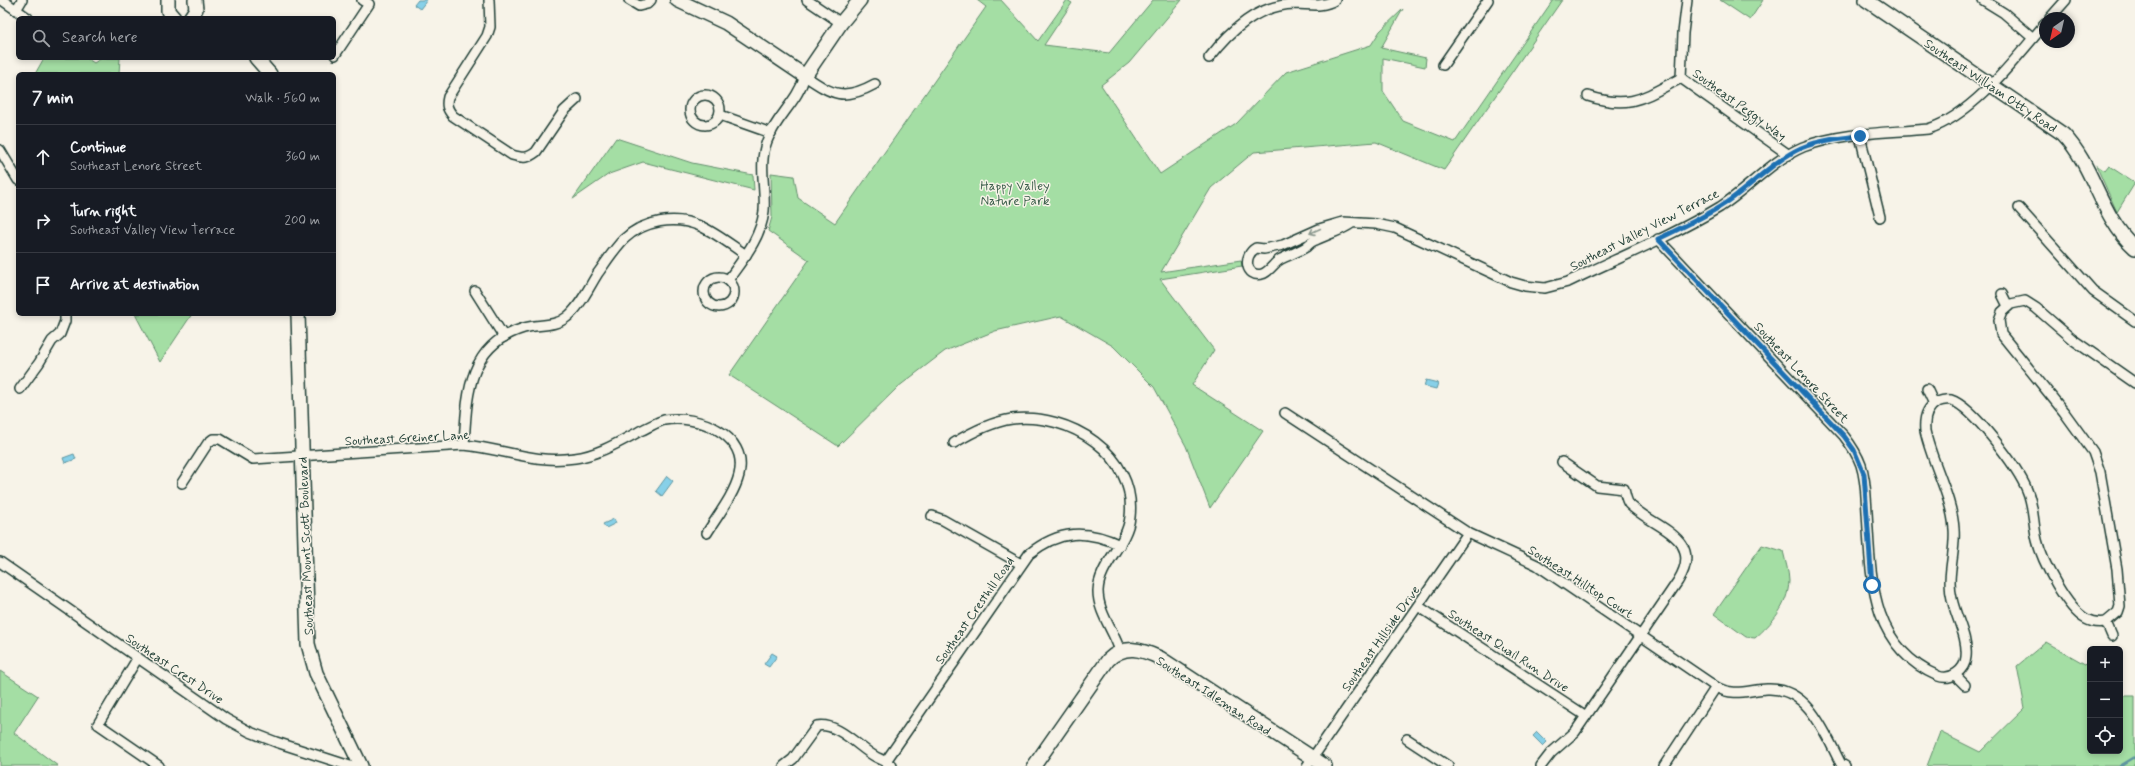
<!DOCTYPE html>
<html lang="en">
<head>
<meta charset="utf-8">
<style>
	:root { --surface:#171b24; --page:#242831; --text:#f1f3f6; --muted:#9ea1a6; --line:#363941 }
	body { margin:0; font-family:Mynerve,sans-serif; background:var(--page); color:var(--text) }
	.controls { position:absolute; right:12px; bottom:12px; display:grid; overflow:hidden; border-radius:6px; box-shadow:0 2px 6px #0003 }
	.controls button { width:36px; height:36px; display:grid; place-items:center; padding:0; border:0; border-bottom:1px solid var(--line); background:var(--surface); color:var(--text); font:20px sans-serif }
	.compass { position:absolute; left:2039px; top:12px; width:36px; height:36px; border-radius:50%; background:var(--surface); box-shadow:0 2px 6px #0003; rotate:214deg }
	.stop { position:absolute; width:12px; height:12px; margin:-9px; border:3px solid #1f6fb2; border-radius:50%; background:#fff }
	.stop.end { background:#1f6fb2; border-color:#fff; box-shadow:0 1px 4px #0008 }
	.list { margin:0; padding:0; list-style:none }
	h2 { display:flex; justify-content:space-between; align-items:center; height:52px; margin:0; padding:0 16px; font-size:17px }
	h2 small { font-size:13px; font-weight:400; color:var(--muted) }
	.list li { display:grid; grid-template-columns:26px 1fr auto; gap:12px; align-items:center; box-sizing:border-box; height:64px; padding:0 16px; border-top:1px solid var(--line) }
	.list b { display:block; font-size:15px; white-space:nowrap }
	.list p { margin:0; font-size:13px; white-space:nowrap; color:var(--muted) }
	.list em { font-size:13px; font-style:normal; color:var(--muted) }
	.icon { flex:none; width:22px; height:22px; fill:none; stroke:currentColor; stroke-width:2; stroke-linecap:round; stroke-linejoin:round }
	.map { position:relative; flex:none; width:2135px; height:766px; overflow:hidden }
	.search { position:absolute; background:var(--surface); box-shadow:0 2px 6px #0003; left:16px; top:16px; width:320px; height:44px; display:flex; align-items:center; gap:10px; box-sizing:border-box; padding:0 14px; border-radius:6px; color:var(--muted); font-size:15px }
	.panel { position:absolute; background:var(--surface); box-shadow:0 2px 6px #0003; left:16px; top:72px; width:320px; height:244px; border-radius:6px }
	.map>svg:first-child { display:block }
	.green { fill:#a4dea4; stroke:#628e6c }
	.water { fill:#87d0e8; stroke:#5d95a0 }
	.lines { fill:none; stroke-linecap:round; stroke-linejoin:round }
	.stream { stroke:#5d95a0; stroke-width:2.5 }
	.street-casing { stroke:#1f3d34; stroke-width:12 }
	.secondary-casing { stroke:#1f3d34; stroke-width:16 }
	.street { stroke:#f7f3e8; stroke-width:9 }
	.secondary { stroke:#f7f3e8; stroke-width:13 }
	.oneway { stroke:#8b988e }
	.route { stroke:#1f6fb2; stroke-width:5 }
	.labels { text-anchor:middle; stroke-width:3; stroke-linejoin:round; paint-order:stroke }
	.street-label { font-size:13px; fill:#1f3d34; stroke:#f7f3e8 }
	.park-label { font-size:13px; fill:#3a5d4a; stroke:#f7f3e8 }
</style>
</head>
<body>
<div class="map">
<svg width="2135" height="766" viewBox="0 0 2135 766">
	<rect width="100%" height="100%" fill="#f7f3e8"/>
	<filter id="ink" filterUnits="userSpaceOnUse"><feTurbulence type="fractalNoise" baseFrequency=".025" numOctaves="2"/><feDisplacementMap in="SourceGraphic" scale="8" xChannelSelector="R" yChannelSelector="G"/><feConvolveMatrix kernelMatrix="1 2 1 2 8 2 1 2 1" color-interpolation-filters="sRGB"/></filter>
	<g filter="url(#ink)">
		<!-- green -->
		<g class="green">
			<path d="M977,0H1001L1038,41L1067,0L1072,3L1044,45L1109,53L1153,0H1182L1129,63L1101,85L1160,174L1236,124L1286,72L1371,45L1380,31L1403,9L1381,48L1426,58L1425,67L1383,58V91L1403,121L1455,142L1553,0H1562L1444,170L1376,142L1254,152L1211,188L1161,272L1241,260L1242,266L1160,279L1214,350L1192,385L1263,431L1210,508L1186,446L1154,387L1113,346L1061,316L995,331L945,351L898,387L838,446L729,375L809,260L768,231L772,217L771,173L794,176L798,198L835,223L986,7Z"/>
			<path d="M1720,0H1763L1750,20Z"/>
			<path d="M44,58H86L94,63L102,58H120L119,74H35Z"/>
			<path d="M616,138L692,163L753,175L754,190L643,162L609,174L573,199Z"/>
			<path d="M2096,165L2105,171L2109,166L2135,183L2117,212Z"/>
			<path d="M135,314H192L160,362Z"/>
			<path d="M1762,545L1783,551C1785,560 1789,572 1789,581C1788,606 1772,623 1755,638L1746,637L1714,614Z"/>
			<path d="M2046,642L2090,667V751H2120V696H2135V766H1927L1940,732L1980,752L2025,708L2017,666Z"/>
			<path d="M0,671L38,696L14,733L58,766H0Z"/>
		</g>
		<!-- water -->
		<g class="water">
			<path d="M418,0H427L420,9L414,5Z"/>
			<path d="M1426,380L1438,383L1436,389L1424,386Z"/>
			<path d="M74,454L76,459L65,463L63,458Z"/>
			<path d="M667,476L673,481L662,496L656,491Z"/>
			<path d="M614,519L616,523L606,528L603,524Z"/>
			<path d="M772,653L777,656L769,667L764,664Z"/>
			<path d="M1537,732L1547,742L1543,746L1533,736Z"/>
		</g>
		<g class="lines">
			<!-- stream -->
			<path class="stream" d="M2120,766L2135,757"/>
			<defs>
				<g id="street">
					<path d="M2,0L28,18"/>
					<path d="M489,0L490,27L487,36L448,97C446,105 447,109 453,116L512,155C522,158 527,159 536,152L564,111L577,99"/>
					<path d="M629,0L639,6L647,4L651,0"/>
					<path d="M807,0L841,23"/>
					<path d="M1687,0L1683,33L1681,78L1789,155"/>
					<path d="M1983,0L2004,13L2033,38"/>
					<path d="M16,10L22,0"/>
					<path d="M2050,18L2066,0"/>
					<path d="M335,55L369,4L362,0"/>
					<path d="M1209,58C1231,30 1257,5 1295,4C1309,4 1322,8 1335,0"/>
					<path d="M1443,65L1488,0"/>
					<circle cx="705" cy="110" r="15"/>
					<path d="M1588,96C1630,110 1645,97 1681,78"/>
					<path d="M720,115L771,133"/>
					<path d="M1860,136L1880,217"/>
					<path d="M0,150L18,180"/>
					<path d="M2019,208L2093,291L2135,321"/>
					<path d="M1352,223C1341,231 1328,234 1316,240C1312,241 1309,244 1306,247C1298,252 1289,255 1281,259C1274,262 1270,272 1262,274C1246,278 1242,256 1256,248L1264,249L1283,245L1319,229L1343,222L1376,224L1395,228L1511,282L1525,286L1545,288L1568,282C1618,258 1672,236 1720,207C1748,189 1772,160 1803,147C1842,132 1888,133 1928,129C1972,116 2016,58 2045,24"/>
					<path d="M1658,239L1844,436C1851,445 1857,454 1861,465C1866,480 1866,497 1867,512C1871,576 1869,646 1938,676C1951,681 1965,670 1966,657C1968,637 1956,618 1952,599C1946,575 1956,553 1954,529C1952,497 1932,463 1925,431C1924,420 1926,408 1937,402C1942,400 1946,399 1951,400C1973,407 2018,468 2027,490C2034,506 2033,524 2037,540C2042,561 2067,609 2086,619C2093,623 2099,623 2106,622L2118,612L2120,606L2117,569L2100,472L2093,452L2064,412L2001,334L1999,320L2002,312L2011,304L2025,301L2036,308L2072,339L2135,383"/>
					<circle cx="719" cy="292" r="15"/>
					<path d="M728,280C743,259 761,238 764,211C766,187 758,165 767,141C776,117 798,101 805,76C833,95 844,101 875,84"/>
					<path d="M475,291L504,337"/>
					<path d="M2002,294L2008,306"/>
					<path d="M20,389L39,363L52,341L60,334L65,321V314"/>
					<path d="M1927,389L1934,404"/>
					<path d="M1285,413L1468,533L1537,565L1716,687C1734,697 1748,690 1767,689C1809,687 1825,734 1841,764L1845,766"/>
					<path d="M954,443C972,432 991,422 1012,419C1069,412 1137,454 1130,517C1127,545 1099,564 1098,591C1098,613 1114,631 1120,651"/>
					<path d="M464,445C467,396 467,345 524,328C538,324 555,327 567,317C580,307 589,287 598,273C606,262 614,249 624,239C643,221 675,215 700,226C716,233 731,245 746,255"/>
					<path d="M182,483L208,443L213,439H220L253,459L464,445C505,449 533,464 575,458C599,455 621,441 642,430C649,427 657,422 664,420C697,414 749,434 739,475C734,495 718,515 707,533"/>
					<path d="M932,516L943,520L1021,564"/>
					<path d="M0,562L226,719L250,732L276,742L350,766"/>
					<path d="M1418,606L1586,716"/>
					<path d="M2106,622L2112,636"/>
					<path d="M137,659L98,724L159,766"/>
					<path d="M1955,675L1965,685"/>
					<path d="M1407,739L1448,766"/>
					<path d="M886,761L1029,554C1059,530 1086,529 1120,545"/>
					<path d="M784,766L793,759L817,726C838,722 859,748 876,757C882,760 887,762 892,766"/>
					<path d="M1307,766L1468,533"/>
					<path d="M1541,766L1551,753L1575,732L1586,716L1678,581C1706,537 1653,528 1629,504C1626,500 1625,493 1624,489L1597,486L1562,462"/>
					<path d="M1664,766L1716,687"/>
				</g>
				<g id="secondary">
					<path d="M168,0V11L174,18"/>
					<path d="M677,0L726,23L805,76L841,23L860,0"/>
					<path d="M1866,0L2063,134C2095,167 2100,217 2135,248"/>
					<path d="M190,18L196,9L195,0"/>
					<path d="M256,58L270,74"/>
					<path d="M298,314L308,644L316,673L361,766"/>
					<path d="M1034,766L1108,660C1125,644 1141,649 1160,658L1325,766"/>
				</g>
			</defs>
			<!-- street casing -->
			<use href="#street" class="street-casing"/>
			<!-- secondary casing -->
			<use href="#secondary" class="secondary-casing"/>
			<!-- street -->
			<use href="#street" class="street"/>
			<!-- secondary -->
			<use href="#secondary" class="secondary"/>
		</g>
		<!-- one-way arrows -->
		<defs><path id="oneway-shaft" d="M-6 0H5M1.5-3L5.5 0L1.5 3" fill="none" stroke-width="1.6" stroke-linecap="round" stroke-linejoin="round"/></defs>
		<use class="oneway" href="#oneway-shaft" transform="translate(1315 231) rotate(155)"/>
	</g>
	<g class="lines" filter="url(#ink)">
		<!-- route -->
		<path class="route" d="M1860,136C1840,138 1820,140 1801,148C1775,160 1754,183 1730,200C1708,216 1682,227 1658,239L1844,436L1854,450L1864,474L1872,585"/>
	</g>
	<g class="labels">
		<!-- street labels -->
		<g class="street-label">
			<text transform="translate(1991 85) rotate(34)" y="5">Southeast William Otty Road</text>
			<text transform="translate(1740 104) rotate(36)" y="5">Southeast Peggy Way</text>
			<text transform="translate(1644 229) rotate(-27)" y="5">Southeast Valley View Terrace</text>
			<text transform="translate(1802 372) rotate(47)" y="5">Southeast Lenore Street</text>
			<text transform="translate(407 437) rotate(-3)" y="5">Southeast Greiner Lane</text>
			<text transform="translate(305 546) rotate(-92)" y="5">Southeast Mount Scott Boulevard</text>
			<text transform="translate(1581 581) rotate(33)" y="5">Southeast Hilltop Court</text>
			<text transform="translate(974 610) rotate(-55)" y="5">Southeast Cresthill Road</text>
			<text transform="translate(1380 638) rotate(-55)" y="5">Southeast Hillside Drive</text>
			<text transform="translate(1509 650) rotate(33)" y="5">Southeast Quail Run Drive</text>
			<text transform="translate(175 668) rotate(34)" y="5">Southeast Crest Drive</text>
			<text transform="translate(1214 695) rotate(33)" y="5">Southeast Idleman Road</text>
		</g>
		<!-- park labels -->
		<g class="park-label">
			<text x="1015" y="190">Happy Valley<tspan x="1015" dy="15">Nature Park</tspan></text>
		</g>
	</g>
</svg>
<div class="controls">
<button>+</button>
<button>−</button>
<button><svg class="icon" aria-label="locate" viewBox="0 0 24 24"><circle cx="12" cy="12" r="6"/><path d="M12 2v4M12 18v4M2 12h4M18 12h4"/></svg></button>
</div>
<svg class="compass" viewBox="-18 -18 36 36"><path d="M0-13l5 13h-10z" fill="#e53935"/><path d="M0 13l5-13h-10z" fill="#9ea1a6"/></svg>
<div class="stop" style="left:1872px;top:585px"></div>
<div class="stop end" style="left:1860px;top:136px"></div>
<div class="search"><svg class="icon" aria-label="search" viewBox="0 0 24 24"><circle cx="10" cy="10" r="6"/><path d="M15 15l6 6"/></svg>Search here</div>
<section class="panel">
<h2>7 min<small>Walk · 560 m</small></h2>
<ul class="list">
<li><svg class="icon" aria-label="ahead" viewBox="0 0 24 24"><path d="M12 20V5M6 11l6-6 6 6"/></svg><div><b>Continue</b><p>Southeast Lenore Street</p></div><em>360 m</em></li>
<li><svg class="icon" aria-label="right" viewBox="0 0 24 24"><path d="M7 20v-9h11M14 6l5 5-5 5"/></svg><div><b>Turn right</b><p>Southeast Valley View Terrace</p></div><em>200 m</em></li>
<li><svg class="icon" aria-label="arrive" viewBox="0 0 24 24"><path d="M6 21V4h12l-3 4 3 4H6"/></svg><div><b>Arrive at destination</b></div></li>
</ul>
</section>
</div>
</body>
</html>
